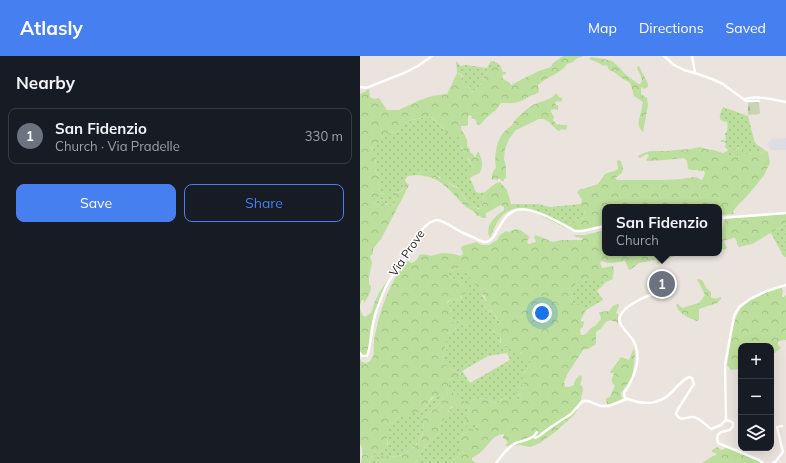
<!DOCTYPE html>
<html lang="en">
<head>
<meta charset="utf-8">
<style>
	:root { --surface:#171b24; --page:#20242c; --text:#f1f3f6; --muted:#9ea1a6; --line:#363941; --accent:#467fef }
	body { margin:0; font-family:Mulish,sans-serif; background:var(--page); color:var(--text) }
	.controls { position:absolute; right:12px; bottom:12px; display:grid; overflow:hidden; border-radius:8px; box-shadow:0 4px 16px #0002 }
	.controls button { width:36px; height:36px; display:grid; place-items:center; padding:0; border:0; border-bottom:1px solid var(--line); background:var(--surface); color:var(--text); font:20px sans-serif }
	.you { position:absolute; left:182px; top:257px; width:14px; height:14px; margin:-10px; border:3px solid #fff; border-radius:50%; background:#1a73e8; box-shadow:0 0 0 6px #1a73e833 }
	.badge { display:grid; place-items:center; width:26px; height:26px; border-radius:50%; background:var(--accent); color:#fff; font-size:13px; font-weight:700 }
	.pin { position:absolute; translate:-50% -50%; border:2px solid #fff; box-shadow:0 1px 4px #0006 }
	.popup { position:absolute; left:242px; top:148px; width:120px; height:52px; box-sizing:border-box; display:grid; place-content:center; border-radius:8px; background:var(--surface); filter:drop-shadow(0 1px 3px #0005); font-size:13px; white-space:nowrap; color:var(--muted) }
	.popup b { font-size:15px; color:var(--text) }
	.popup::after { content:''; position:absolute; left:50%; top:100%; margin-left:-8px; border:8px solid transparent; border-top-color:var(--surface) }
	.list { margin:0; padding:0; list-style:none }
	h2 { display:flex; justify-content:space-between; align-items:center; height:52px; margin:0; padding:0 16px; font-size:17px }
	h2 small { font-size:13px; font-weight:400; color:var(--muted) }
	.list li { display:grid; grid-template-columns:26px 1fr auto; gap:12px; align-items:center; box-sizing:border-box; height:56px; margin:0 8px 8px; padding:0 8px; border:1px solid var(--line); border-radius:8px }
	.list b { display:block; font-size:15px; white-space:nowrap }
	.list p { margin:0; font-size:13px; white-space:nowrap; color:var(--muted) }
	.list em { font-size:13px; font-style:normal; color:var(--muted) }
	.actions { display:flex; gap:8px; padding:12px 16px }
	.actions a { flex:1; padding:9px 0; border:1px solid var(--accent); border-radius:8px; text-align:center; font-size:14px; color:var(--accent) }
	.actions .main { background:var(--accent); color:#fff }
	.icon { flex:none; width:22px; height:22px; fill:none; stroke:currentColor; stroke-width:2; stroke-linecap:round; stroke-linejoin:round }
	.map { position:relative; flex:none; width:426px; height:407px; overflow:hidden }
	header { display:flex; align-items:center; gap:24px; box-sizing:border-box; height:56px; padding:0 20px; background:var(--accent); color:#fff }
	header strong { font-size:19px }
	nav { display:flex; gap:22px; margin-inline-start:auto; font-size:14px }
	main { display:flex }
	aside { flex:1; background:var(--surface) }
	.map>svg:first-child { display:block }
	.industrial { fill:#dedde4 }
	.grass { fill:url(#grass-dots); fill-rule:evenodd }
	.forest { fill:url(#forest-crowns) }
	.cemetery { fill:url(#cemetery-stones) }
	.lines { fill:none; stroke-linecap:round; stroke-linejoin:round }
	.minor { stroke:#fff; stroke-width:2.5 }
	.labels { text-anchor:middle; stroke-width:3; stroke-linejoin:round; paint-order:stroke }
	.street-label { font-size:12px; fill:#2a2a2a; stroke:#fff }
</style>
</head>
<body>
<header>
<strong>Atlasly</strong>
<nav><a>Map</a><a>Directions</a><a>Saved</a></nav>
</header>
<main>
<aside>
<h2>Nearby<small></small></h2>
<ul class="list">
<li><span class="badge" style="background:#6b7280">1</span><div><b>San Fidenzio</b><p>Church · Via Pradelle</p></div><em>330 m</em></li>
</ul>
<div class="actions"><a class="main">Save</a><a>Share</a></div>
</aside>
<div class="map">
<svg width="426" height="407" viewBox="0 0 426 407">
	<defs>
		<pattern id="grass-dots" width="8" height="8" patternUnits="userSpaceOnUse"><rect width="8" height="8" fill="#bddf9d"/><path d="M2 2h.1M6 6h.1" fill="none" stroke="#a3c087" stroke-width="1.8" stroke-linecap="round"/></pattern>
		<pattern id="forest-crowns" width="20" height="18" patternUnits="userSpaceOnUse"><rect width="20" height="18" fill="#bddf9d"/><path d="M2 6a3 3 0 1 1 6 0M12 15a3 3 0 1 1 6 0" fill="none" stroke="#a3c087"/></pattern>
		<pattern id="cemetery-stones" width="16" height="16" patternUnits="userSpaceOnUse"><rect width="16" height="16" fill="#c9d4b5"/><path d="M2 7V4a2 2 0 0 1 4 0v3zM10 15v-3a2 2 0 0 1 4 0v3z" fill="#adb69c"/></pattern>
	</defs>
	<rect width="100%" height="100%" fill="#ebe3dd"/>
	<!-- industrial -->
	<path class="industrial" d="M426,82V94H411L407,88L412,83Z"/>
	<!-- grass -->
	<g class="grass">
		<path d="M96,5L101,10L106,9L127,12L131,5C136,6 140,7 142,13L139,11L127,16L118,33L111,36L109,35L110,31L105,32L104,31L103,20L99,17H97Z"/>
		<path d="M363,51L388,60L394,84L396,88L406,95L400,97L386,98L379,91L375,94H374L371,97L378,98L379,99L378,101H370L363,97L367,95L368,94L365,91L366,88L365,86H361V84H363L366,85L365,78C368,75 368,70 367,66C356,65 360,58 363,51Z"/>
		<path d="M67,61C74,63 81,68 85,75L98,79L99,81L98,86L114,113L112,116H109L108,123L110,122L116,136L120,137L125,136C123,141 123,147 120,152C110,153 102,139 98,131C91,130 88,125 82,122C74,119 66,117 57,118V119L48,120L46,122L45,125L46,127C40,133 47,133 36,137L33,141L35,147L31,151L26,147L17,149L13,146V143L14,142L26,137L19,138V137L18,120L15,114L17,109L15,108C17,100 11,97 13,89L19,87L22,78L36,76L42,72V69L49,66L51,64Z"/>
		<path d="M151,148H178L190,151L221,148L222,151L225,155L224,158L227,159V161L216,164L213,168H212L194,166L174,156L161,153H154L152,151Z"/>
		<path d="M426,168V201H424L411,177Z"/>
		<path d="M97,212C106,214 114,221 119,230C122,235 118,230 121,236C123,243 128,244 125,253C131,255 135,256 136,262L140,266L133,275L135,277H137L141,279V280L140,286L144,290C148,289 150,292 152,295H159L166,304H170L171,305L169,311L164,317V328L157,335L160,340L162,343L160,344L158,343L154,344H148L144,342H142L138,347L132,346L128,342L116,343L111,344L105,352L109,351L110,355L104,368L115,365H117C117,367 117,370 116,372C111,378 103,372 101,383C99,388 100,391 104,395L90,407H54L56,406L64,392L80,375L78,368C81,366 84,364 86,361C89,356 89,352 95,350L102,353L103,350L105,346L100,342V340L102,338L101,336L95,338L93,337L94,335L88,338L86,336C88,333 89,329 86,326C90,321 94,322 100,322L101,317C96,315 83,311 82,304C82,301 85,296 86,294C84,291 86,282 87,278L97,272L99,268L105,270L108,268L109,265H103L100,264L94,266L90,265V263L91,259L90,251L87,249V247L92,243L99,244L102,242L101,238L105,232L101,228L99,225C94,222 89,223 88,216L90,213L93,215ZM147,297L150,304L110,327L102,315L128,300Z"/>
		<path d="M233,223C238,225 242,225 246,226L237,235L243,244L226,254H224L217,249L211,246C210,241 214,234 215,228L220,225Z"/>
		<path d="M76,340H82L83,344L81,347L78,348L73,354L63,363C64,377 63,383 51,393C47,396 43,399 38,400C29,401 21,399 15,407H9L16,394L24,395L28,388L27,383V369L34,366L37,362C43,361 44,359 49,357C55,355 60,357 65,352C69,347 70,343 76,340Z"/>
	</g>
	<!-- forest -->
	<g class="forest">
		<path d="M203,0H222V1C219,1 214,4 213,6L207,8C202,17 186,21 178,29L179,36C176,38 173,39 170,40C166,42 164,44 161,45C154,48 149,47 141,47L136,54L127,61L120,69H118L115,63H112L111,59L108,60V69L106,70H101C101,78 109,80 107,90L110,93V96L113,98L115,102L118,95C123,104 123,109 120,117L113,120L109,123L106,121L105,118L107,116L112,115L114,113L109,103L106,101L103,93L99,88L98,86L99,81C95,78 88,79 85,75C84,74 84,73 83,72C71,58 66,61 51,64L49,66L43,69L42,72L36,76H32L30,78C21,78 22,76 21,85L17,88L13,89C11,94 14,98 16,101L15,108L18,109L15,114L18,120L19,137L20,138L28,137L29,140V141C23,144 18,139 13,143V146L17,149L24,147L31,151L35,147L33,141L36,137C44,135 42,135 45,127H47L49,129L42,143L21,183L13,193C13,197 14,198 10,200L12,207L9,221V228L11,230C11,236 8,241 5,246L4,247V244H2L0,249V38L6,35V34L9,33L10,41L14,43L19,42L27,54H39L60,44L72,40L87,38L97,17C104,19 105,26 105,32H107L108,29H109L110,31L109,35L112,36L118,33C123,26 125,12 136,11C140,11 142,13 143,16H146V18L142,19L143,23L149,26L151,29C159,25 166,21 175,17C180,14 186,13 191,11L193,7Z"/>
		<path d="M231,1L243,3L252,5L260,12L264,17L278,28H280L282,25C282,20 278,16 277,11L279,10L288,28V31L284,33L282,31L281,32V38L287,42L288,49L283,76C276,69 279,64 281,56C282,53 282,49 283,46L274,40L271,29L269,26L263,23L254,16L249,14L247,10L246,9L243,10L239,7L229,3Z"/>
		<path d="M196,37L199,41L202,42V45L200,46L197,45L195,47L196,49L198,50V54H197L195,53L191,54V56L194,61L193,64L197,69L199,68L202,69H207V71L206,74L202,73L199,75L197,74L189,66L184,63H179L156,74L149,83L145,93L144,103L146,111V122L144,123V125H142L139,122L137,124L135,123L132,124C131,121 133,114 136,112C134,101 136,86 143,77C146,74 150,71 153,68L154,65C159,60 164,55 171,50C179,45 191,45 196,37Z"/>
		<path d="M340,91L346,93L353,94L363,97L370,101H378L379,99L378,98H374L370,96L371,94H375L380,91L386,98L400,97L406,95L408,96L410,107L407,113L405,118L388,139L378,149L374,154L373,156L374,158L359,159V151H245V169C235,172 223,177 212,174C206,173 200,169 194,166L212,168L218,163H221L227,161V159H224L225,155C221,152 220,148 222,144L217,136L220,133H223L238,128L245,118L257,114L258,112L257,106L258,104L261,105L263,112L262,117L255,122L257,124H305L321,123L335,121L342,124L345,118L344,115H339L337,114H333L328,113L327,105L324,102L305,104L288,105L286,104L289,100L287,98L280,102L278,101L279,99L290,95H308L315,94L331,93Z"/>
		<path d="M63,117L73,118L79,122H83L90,128L94,131L100,132C100,140 111,151 119,153C123,149 123,142 125,136C130,132 133,128 140,126L147,134L152,151L154,153C140,156 135,170 130,182C124,169 135,161 144,154V151L141,149L126,157V162H122L120,160H117C115,154 107,153 103,148C95,140 84,126 72,122C67,120 62,120 57,119V118Z"/>
		<path d="M426,158V168L392,188L379,191L377,188V186L375,182H372L371,183L365,184L364,186L367,192L365,194L359,192V180L362,174L365,163Z"/>
		<path d="M156,173L160,174L170,181L167,185L168,188H170L173,186L174,187L176,185L174,181L176,179L193,186L201,184H222L223,183L222,182L216,181L214,179H225L245,174V197H325L309,202L298,208L296,204L279,207L270,214H269L265,205C258,206 249,209 242,205L240,207L242,212L253,210C255,216 252,218 253,223L246,226L243,225L237,226C230,222 222,224 215,228C214,234 210,241 211,246L214,248H219L224,254H226L221,263V265L224,266L223,271L220,273L221,279H223L226,278L231,272L236,269L241,263L239,256L249,255L253,250L258,248L259,250L256,257L258,258V267C242,260 248,270 236,276V288L230,292L223,294L208,317L204,326L205,331C209,331 211,331 214,329C214,325 217,321 221,319L222,322L220,329L222,330L223,333L221,343L215,358L195,376L180,387L170,391L160,389L146,390V388L148,387L146,384L143,382L144,378C133,378 128,390 121,396C119,398 115,400 112,402V404L114,406L117,407H90L104,395L98,389L100,388C100,377 106,375 115,373L117,367V366C111,364 109,370 104,371L102,370V369L104,368L110,355L109,351L104,352L107,344L128,342L132,346L138,347L143,342H144L148,344H154L156,341L160,344L161,343L160,339L156,336L164,328L162,320L169,311L171,305L170,304H162V298L159,295L153,296L146,289L144,290L141,288V279L137,277H135L132,273L134,269H138L140,266L139,264H138C135,260 135,256 129,254L126,256L125,255L126,247L125,241L121,237L119,230C111,228 111,222 107,216H103L99,212H98L95,215L90,213L88,216C89,223 94,222 99,225L101,228L107,233L105,238H101V244L92,243L87,246V249L91,252L90,256L92,257L90,263V265L94,266L100,264L103,265H109L110,267L105,270L99,268L98,271L95,273L92,276H89L87,278V283L85,291L86,294C85,296 82,301 82,303C82,308 90,313 93,314C97,316 99,315 101,319V321L96,323L93,322L89,323L87,326L89,329L86,336L88,338L89,337L91,331H93L94,333L93,337L95,338L101,336L103,337L100,340V342L105,346L103,350L102,353L100,354L99,352H96L95,350L91,351L88,356C88,361 83,365 78,368L80,375L64,392L56,406L54,407H15L22,400C28,400 33,401 39,400C44,399 48,395 53,392C63,383 64,376 63,363L73,354L78,348L81,347L83,344L82,340H76L71,342L65,352L59,356L49,357L45,360L37,362L34,366L27,369C27,374 27,378 27,383C27,389 28,390 24,395L16,394L9,407H1C2,400 4,393 0,388V302L1,305L5,307L9,306C16,300 13,294 14,286C14,281 16,275 17,270C20,256 26,240 33,226C36,219 42,212 47,205L52,207C56,205 58,203 59,199L64,198L71,200L82,197L94,198L100,200L103,198L101,192L102,190L116,186L122,189H129L137,184L140,179L146,175L149,176Z"/>
		<path d="M337,223L342,224L347,233L351,236V241C355,244 357,242 361,241V243L357,247L339,253V264L337,265C329,262 319,258 316,249L318,248L322,252L339,247L345,239Z"/>
		<path d="M27,225C21,241 13,258 10,275C9,283 10,297 6,302H3L0,294V253L2,258L5,261L11,257L15,245L20,235Z"/>
		<path d="M421,231L423,235L422,238V241H424L426,239V284L419,285L418,286V289L421,292L412,299L411,301V290H391L388,287L383,288V290H381V310L379,313L371,314L367,309C370,292 371,260 384,249C394,239 408,235 421,231Z"/>
		<path d="M274,292L275,300L272,322L261,337L262,343L251,348H247L246,344V342L250,341L255,329L253,328C250,321 253,323 254,317H251L250,316L261,301L269,304Z"/>
		<path d="M357,391L361,394L364,393L366,391L403,407H341C348,405 349,401 356,399V397L352,396V394Z"/>
	</g>
	<!-- cemetery -->
	<path class="cemetery" d="M388,46H399L400,58L388,59Z"/>
	<g class="lines">
		<!-- minor -->
		<g class="minor">
			<path d="M304,0L314,9L324,14L335,17L352,23L363,28L386,45H399"/>
			<path d="M332,0L335,17"/>
			<path d="M0,31L6,32L44,17L58,10L72,0"/>
			<path d="M385,43C398,39 413,44 426,46"/>
			<path d="M359,162L426,157"/>
			<path d="M293,238C284,241 256,253 260,266C261,272 270,279 273,284C283,301 274,322 264,337L265,342C283,349 298,350 312,336C318,330 322,324 329,321L332,322L334,328L318,353L316,358C321,367 326,360 334,361C341,363 346,369 351,373L361,369L366,364"/>
			<path d="M0,297L2,300H7C12,287 11,272 15,259C18,250 21,241 25,233C29,222 39,213 45,203C52,191 61,166 77,164C83,164 95,173 101,176C106,178 110,180 115,182C118,184 122,186 126,186C133,185 135,178 138,173C143,165 147,157 156,154C171,149 202,168 215,175H222L245,170"/>
			<path d="M366,364L365,309L374,260L379,251L390,243L407,235L426,229"/>
			<path d="M366,364L370,365L373,367V370L370,374C361,376 355,376 358,387L399,404L403,407"/>
			<path d="M177,376L174,380L175,382L179,380L191,371L211,358L220,348L223,345H228L241,350H249L267,343"/>
			<path d="M136,407C142,400 147,391 156,387C163,384 167,385 174,380"/>
			<path d="M413,407L416,405L423,396L417,371L422,370"/>
		</g>
	</g>
	<g class="labels">
		<!-- street labels -->
		<g class="street-label">
			<text transform="translate(47 197) rotate(-56)" y="4">Via Prove</text>
		</g>
	</g>
</svg>
<div class="controls">
<button>+</button>
<button>−</button>
<button><svg class="icon" aria-label="layers" viewBox="0 0 24 24"><path d="M12 4l9 5-9 5-9-5zM3 14l9 5 9-5"/></svg></button>
</div>
<div class="you"></div>
<div class="pin badge" style="left:302px;top:228px;background:#6b7280">1</div>
<div class="popup"><b>San Fidenzio</b>Church</div>
</div>
</main>
</body>
</html>
